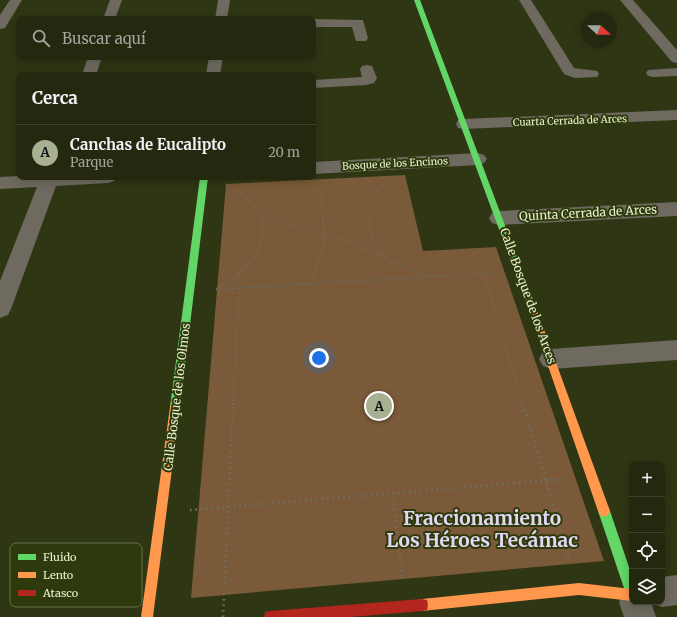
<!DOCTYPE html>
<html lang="es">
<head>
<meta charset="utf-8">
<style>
	:root { --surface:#23280f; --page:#2f341d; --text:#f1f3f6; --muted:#a3a69e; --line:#40442f; --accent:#a7b090 }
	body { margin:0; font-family:Merriweather,serif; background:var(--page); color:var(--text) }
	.controls { position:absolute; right:12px; bottom:12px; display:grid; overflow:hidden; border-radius:8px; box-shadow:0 2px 10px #0003 }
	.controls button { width:36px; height:36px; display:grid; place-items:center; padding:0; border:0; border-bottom:1px solid var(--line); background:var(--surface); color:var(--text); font:20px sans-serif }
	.compass { position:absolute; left:581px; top:12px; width:36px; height:36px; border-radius:50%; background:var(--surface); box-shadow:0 2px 10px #0003; rotate:112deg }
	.you { position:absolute; left:319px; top:358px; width:14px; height:14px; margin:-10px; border:3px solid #fff; border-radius:50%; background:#1a73e8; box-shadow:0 0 0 6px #1a73e833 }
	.badge { display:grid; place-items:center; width:26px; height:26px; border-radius:50%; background:var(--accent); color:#111; font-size:13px; font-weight:700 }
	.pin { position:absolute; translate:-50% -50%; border:2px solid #fff; box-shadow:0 1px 4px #0006 }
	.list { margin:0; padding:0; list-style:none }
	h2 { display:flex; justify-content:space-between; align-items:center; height:52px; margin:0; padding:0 16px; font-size:17px }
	h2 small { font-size:13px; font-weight:400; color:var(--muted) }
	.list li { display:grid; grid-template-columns:26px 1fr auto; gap:12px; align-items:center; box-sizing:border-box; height:56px; padding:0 16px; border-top:1px solid var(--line) }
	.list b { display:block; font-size:15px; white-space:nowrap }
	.list p { margin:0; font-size:13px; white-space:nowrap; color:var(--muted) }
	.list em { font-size:13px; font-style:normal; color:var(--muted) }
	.icon { flex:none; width:22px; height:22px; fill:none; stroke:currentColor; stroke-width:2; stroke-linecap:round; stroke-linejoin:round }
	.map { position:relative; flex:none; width:677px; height:617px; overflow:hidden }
	.search { position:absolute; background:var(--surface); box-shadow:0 2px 10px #0003; left:16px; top:16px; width:300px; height:44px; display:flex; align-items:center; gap:10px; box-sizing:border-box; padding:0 14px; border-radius:8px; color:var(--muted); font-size:15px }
	.panel { position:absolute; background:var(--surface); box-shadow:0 2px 10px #0003; left:16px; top:72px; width:300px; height:108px; border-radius:8px }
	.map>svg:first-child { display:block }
	.green { fill:#7a5a38 }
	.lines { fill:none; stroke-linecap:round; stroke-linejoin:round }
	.path-far2 { stroke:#706d60; stroke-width:2; stroke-dasharray:1 2.5; stroke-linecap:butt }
	.path-far1 { stroke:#706d60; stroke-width:2.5; stroke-dasharray:1 3; stroke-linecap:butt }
	.path { stroke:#706d60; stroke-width:3; stroke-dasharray:1.5 4; stroke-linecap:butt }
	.street { fill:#6e6a5f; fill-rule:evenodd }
	.fast { fill:#63d668; fill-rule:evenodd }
	.slow { fill:#ff974d; fill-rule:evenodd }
	.jam { fill:#b3261e; fill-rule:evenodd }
	.labels { text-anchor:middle; stroke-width:4; stroke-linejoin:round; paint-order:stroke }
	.far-street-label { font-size:10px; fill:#e7f1d2; stroke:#2e390c }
	.street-label { font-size:12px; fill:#e7f1d2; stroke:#2e390c }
	.near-district-label { font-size:19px; font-weight:bold; fill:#e2d8f4; stroke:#2e390c }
	.key { fill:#2e390c; stroke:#667047; stroke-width:1 }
	.key-label { font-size:11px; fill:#e7f1d2 }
</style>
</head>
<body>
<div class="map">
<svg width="677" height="617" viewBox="0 0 677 617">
	<rect width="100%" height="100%" fill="#2f3614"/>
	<!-- green -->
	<path class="green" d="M405,175L423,251L496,247L604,561L191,598L226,184Z"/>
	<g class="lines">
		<!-- path-far2 -->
		<g class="path-far2">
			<path d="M226,185C247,198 267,209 262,238"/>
			<path d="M321,188L324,238"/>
			<path d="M262,217L336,238"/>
			<path d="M372,238C365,219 373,200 383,184"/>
		</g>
		<!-- path-far1 -->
		<g class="path-far1">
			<path d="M333,237L348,241L427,277"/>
			<path d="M371,237L385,258"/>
			<path d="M484,274L523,405"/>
			<path d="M311,284L325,237"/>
			<path d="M218,288L240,272L257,253L263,237"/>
			<path d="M216,289L493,273"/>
			<path d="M233,405L240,272"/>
		</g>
		<!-- path -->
		<g class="path">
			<path d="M523,404L570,561"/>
			<path d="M393,493L402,578"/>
			<path d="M190,510L564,479"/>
			<path d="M223,617L233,404"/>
		</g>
		<!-- street -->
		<g class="street">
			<path d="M10,0H22L5,28L0,29V15Z"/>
			<path d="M110,0H122L115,19H103Z"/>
			<path d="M218,0H230L227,19H215Z"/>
			<path d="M519,0H531L574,68L597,71L599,74L597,77L575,78L564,74Z"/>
			<path d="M620,0H633L677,50V63L672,62Z"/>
			<path d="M313,19L363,20L368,38L366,41H356L352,27H313Z"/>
			<path d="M88,57H102L96,75H82Z"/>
			<path d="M209,57H223L220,75H206Z"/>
			<path d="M367,65L372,66L377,78L374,83L366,85L313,88V80L362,77L360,69L362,66Z"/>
			<path d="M677,68V76L653,77L648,76L646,73L648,70Z"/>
			<path d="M677,110V120L464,129L458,128L456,124L458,120L464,119Z"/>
			<path d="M478,153L484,155L487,159L484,163L478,165L313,174V162Z"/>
			<path d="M19,176L117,177L114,181L108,183L56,186L11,309L8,315L0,318V281L37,187L0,189V177Z"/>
			<path d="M677,202V216L499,225L492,223L489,218L492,213L499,211Z"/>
			<path d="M677,340V360L551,369L543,366L539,359L543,352L551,349Z"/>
			<path d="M677,575V605L662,607L651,603L662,602V577Z"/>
			<path d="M632,588V602H651L656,617H624L619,602L624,591Z"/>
		</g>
		<!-- fast -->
		<g class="fast">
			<path d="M414,0H420L534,302L533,305H527L526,302Z"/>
			<path d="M200,177H208L180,407L179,410L175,412L171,410L170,407Z"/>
			<path d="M604,505L608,507L610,511L632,576V600L628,598L626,594L598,511L600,507Z"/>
		</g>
		<!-- slow -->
		<g class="slow">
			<path d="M530,298L533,299L534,302L610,511L608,515L604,517L600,515L598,511L526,302L527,299Z"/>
			<path d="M175,402L179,404L180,407L153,617H141L170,407L171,404Z"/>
			<path d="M579,583L632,589V601L579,595L422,611L417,610L416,605L417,600L422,599Z"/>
		</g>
		<!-- jam -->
		<path class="jam" d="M422,599L427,600L428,605L427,610L422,611L351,617H264L265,612L270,611Z"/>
	</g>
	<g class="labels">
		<!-- far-street labels -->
		<g class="far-street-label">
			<text transform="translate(570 120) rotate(-2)" y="4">Cuarta Cerrada de Arces</text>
			<text transform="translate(395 163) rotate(-3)" y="4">Bosque de los Encinos</text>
		</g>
		<!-- street labels -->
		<g class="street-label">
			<text transform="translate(588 213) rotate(-3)" y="4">Quinta Cerrada de Arces</text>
			<text transform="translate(528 296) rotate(70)" y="4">Calle Bosque de los Arces</text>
			<text transform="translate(177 397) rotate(-83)" y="4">Calle Bosque de los Olmos</text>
		</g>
		<!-- near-district labels -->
		<g class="near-district-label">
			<text x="482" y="525">Fraccionamiento<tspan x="482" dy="22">Los Héroes Tecámac</tspan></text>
		</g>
	</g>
	<!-- legend -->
	<rect x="10" y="543" width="132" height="64" rx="6" class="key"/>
	<rect x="18" y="554" width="18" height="6" fill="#63d668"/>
	<rect x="18" y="572" width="18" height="6" fill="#ff974d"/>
	<rect x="18" y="590" width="18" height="6" fill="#b3261e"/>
	<g class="key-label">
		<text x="43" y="561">Fluido</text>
		<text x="43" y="579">Lento</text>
		<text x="43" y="597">Atasco</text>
	</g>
</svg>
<div class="controls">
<button>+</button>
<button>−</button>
<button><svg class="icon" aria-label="locate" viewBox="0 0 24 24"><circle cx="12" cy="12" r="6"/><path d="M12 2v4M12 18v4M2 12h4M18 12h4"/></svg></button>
<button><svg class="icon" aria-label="layers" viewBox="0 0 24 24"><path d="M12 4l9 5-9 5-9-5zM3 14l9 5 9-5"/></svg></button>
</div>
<svg class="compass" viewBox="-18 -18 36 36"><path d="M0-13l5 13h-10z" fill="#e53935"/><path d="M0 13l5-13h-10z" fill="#a3a69e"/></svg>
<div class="you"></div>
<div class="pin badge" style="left:379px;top:406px">A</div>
<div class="search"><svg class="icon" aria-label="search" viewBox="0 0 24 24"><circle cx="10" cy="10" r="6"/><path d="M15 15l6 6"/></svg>Buscar aquí</div>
<section class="panel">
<h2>Cerca<small></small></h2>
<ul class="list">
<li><span class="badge">A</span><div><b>Canchas de Eucalipto</b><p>Parque</p></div><em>20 m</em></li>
</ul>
</section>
</div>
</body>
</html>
